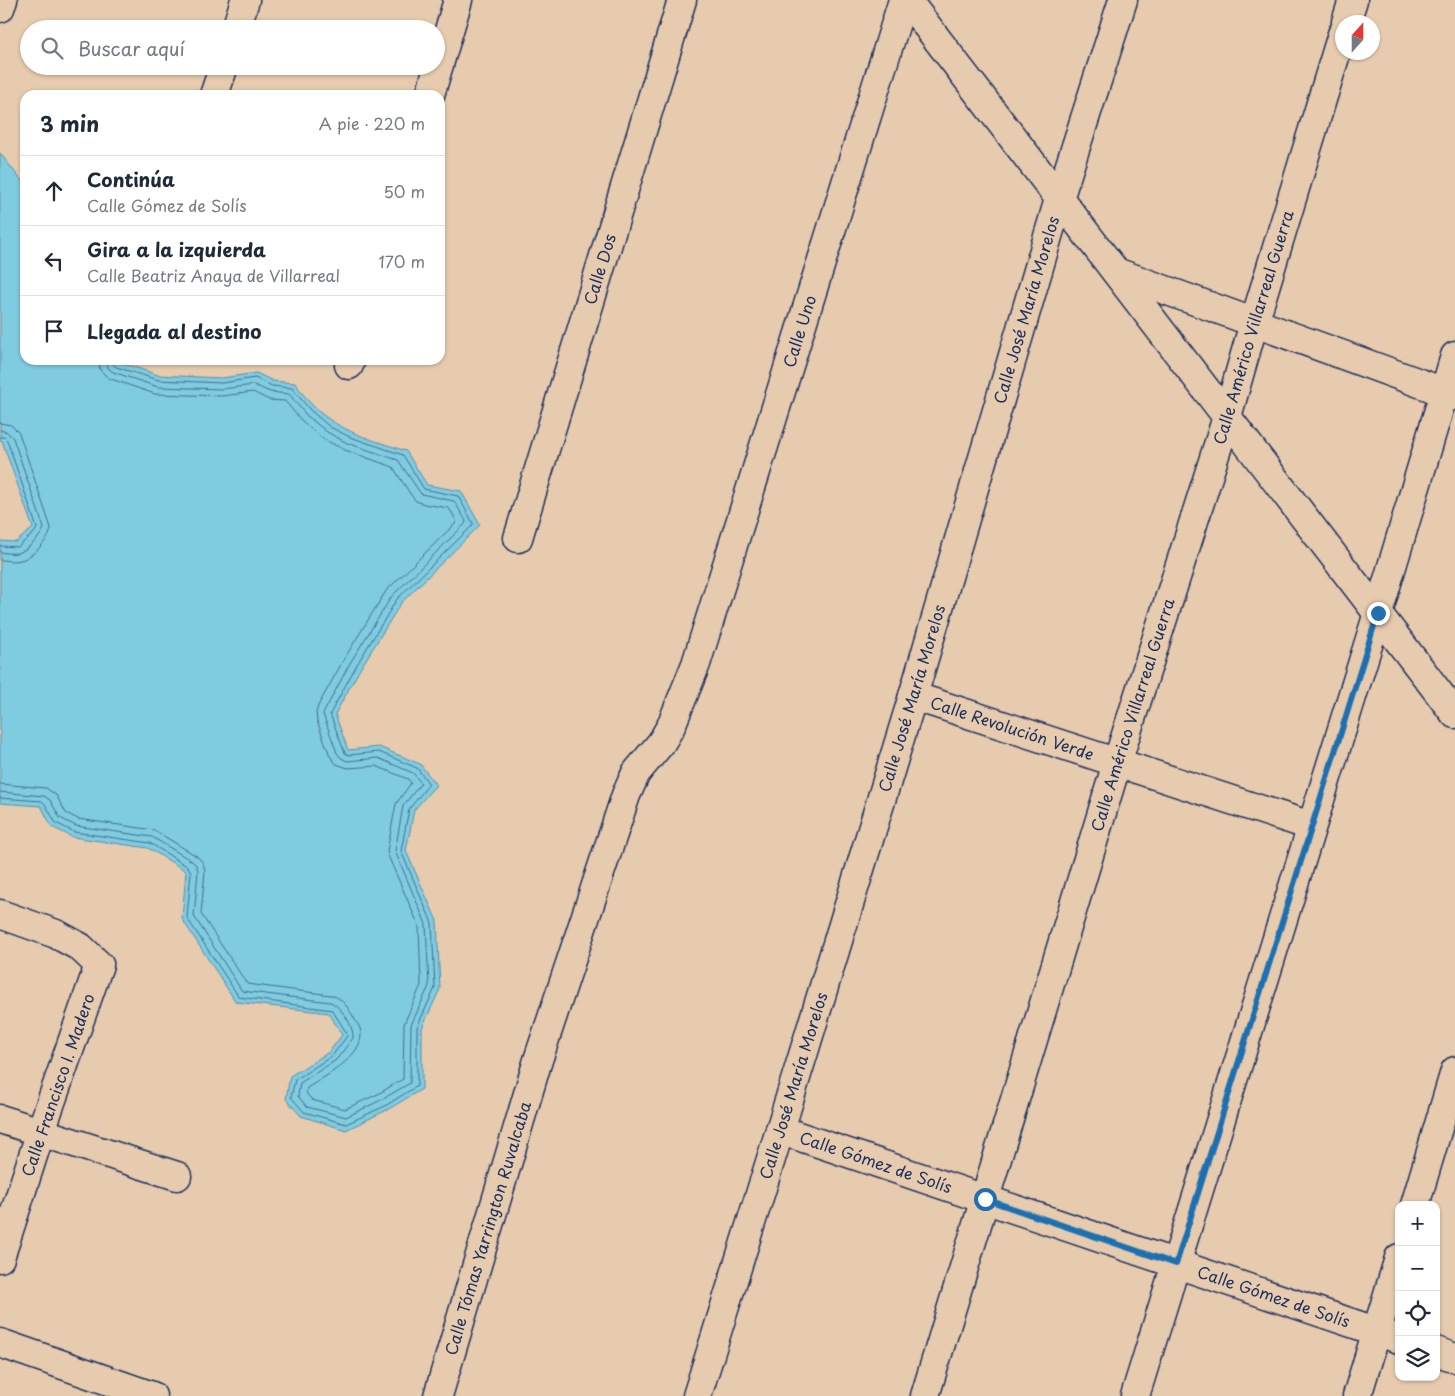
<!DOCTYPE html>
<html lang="es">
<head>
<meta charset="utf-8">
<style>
	:root { --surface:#fff; --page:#f6f6f7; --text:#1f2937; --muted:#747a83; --line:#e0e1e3 }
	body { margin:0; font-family:"Playpen Sans",sans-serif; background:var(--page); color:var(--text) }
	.controls { position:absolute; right:15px; bottom:15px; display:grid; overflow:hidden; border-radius:10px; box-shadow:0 1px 4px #0004 }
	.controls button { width:45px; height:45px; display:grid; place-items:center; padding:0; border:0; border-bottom:1px solid var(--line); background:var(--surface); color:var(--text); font:25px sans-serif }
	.compass { position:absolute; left:1335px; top:15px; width:45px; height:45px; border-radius:50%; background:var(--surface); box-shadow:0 1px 4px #0004; rotate:21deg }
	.stop { position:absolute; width:15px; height:15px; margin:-11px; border:4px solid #1f6fb2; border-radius:50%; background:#fff }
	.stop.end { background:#1f6fb2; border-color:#fff; box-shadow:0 1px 5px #0008 }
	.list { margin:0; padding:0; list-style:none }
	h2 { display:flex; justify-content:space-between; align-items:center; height:65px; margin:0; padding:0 20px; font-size:21px }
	h2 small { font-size:16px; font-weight:400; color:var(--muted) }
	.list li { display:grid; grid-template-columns:32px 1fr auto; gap:15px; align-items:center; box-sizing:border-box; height:70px; padding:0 20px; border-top:1px solid var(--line) }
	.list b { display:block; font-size:19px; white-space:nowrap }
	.list p { margin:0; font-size:16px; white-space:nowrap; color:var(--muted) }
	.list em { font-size:16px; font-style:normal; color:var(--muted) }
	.icon { flex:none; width:28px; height:28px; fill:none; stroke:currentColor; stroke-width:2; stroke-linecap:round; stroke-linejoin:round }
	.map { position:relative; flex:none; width:1455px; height:1396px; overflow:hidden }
	.search { position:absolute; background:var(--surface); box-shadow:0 1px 4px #0004; left:20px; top:20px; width:425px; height:55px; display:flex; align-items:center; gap:12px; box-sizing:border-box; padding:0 18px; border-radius:28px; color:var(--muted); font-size:19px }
	.panel { position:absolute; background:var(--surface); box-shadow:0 1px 4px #0004; left:20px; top:90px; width:425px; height:275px; border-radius:15px }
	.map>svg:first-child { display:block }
	.water { fill:#7fcbdf; stroke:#578dab }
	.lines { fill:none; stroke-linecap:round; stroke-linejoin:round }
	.shore { stroke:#436d92; stroke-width:1 }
	.street-casing { stroke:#1b2f5e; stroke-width:31 }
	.street { stroke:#e7cbae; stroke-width:28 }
	.route { stroke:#1f6fb2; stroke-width:6 }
	.labels { text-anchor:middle; stroke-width:4.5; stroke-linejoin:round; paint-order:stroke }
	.street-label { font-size:16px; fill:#1b2f5e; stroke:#e7cbae }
</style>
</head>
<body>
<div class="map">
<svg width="1455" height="1396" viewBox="0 0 1455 1396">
	<rect width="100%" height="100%" fill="#e7cbae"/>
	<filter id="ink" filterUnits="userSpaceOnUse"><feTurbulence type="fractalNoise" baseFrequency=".02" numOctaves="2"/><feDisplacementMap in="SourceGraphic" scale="10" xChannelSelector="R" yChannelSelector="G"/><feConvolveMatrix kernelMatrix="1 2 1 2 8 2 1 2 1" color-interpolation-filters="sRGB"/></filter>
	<g filter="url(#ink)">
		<!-- water -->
		<path class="water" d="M0,153L25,185V360H113L158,375L222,378L256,373L273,381L295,383C301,391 307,400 314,407C340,432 373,440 406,451L427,485L461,491L480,525L401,603L360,669L335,714L348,750L379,747L420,764L436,785L414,810L406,851L437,921L440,989L422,1028V1089L387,1110L346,1130L301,1116L286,1099L290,1076L329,1052L342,1035L329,1013L236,1002L182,919L186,871L148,848L72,837L52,827L41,806L0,803V541L16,542L33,528L2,441L0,440Z"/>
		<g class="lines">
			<!-- shore -->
			<g class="shore">
				<path d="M0,423L11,425L19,433L51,528C50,540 32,557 21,560C14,562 7,560 0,560"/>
				<path d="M0,430L7,432L13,438L44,528C42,536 26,552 17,553C12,554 5,553 0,552"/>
				<path d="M0,437H4L7,440L37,528L35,532L18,547L0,546"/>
				<path d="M0,784L46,788L56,795L66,813L78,819L154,830L198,857L203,863L205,871L201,914L247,984L331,995C343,998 347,1007 353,1016C356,1022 361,1027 361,1034C362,1057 324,1077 307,1088L306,1093L312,1100L345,1109L378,1094L403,1079L404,1024L421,985L419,926L389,858L387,851L396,804L411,783L408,779L376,766L348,768L336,764L330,756L317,721L316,713L318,706L344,659L386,591L456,523V520L449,508L424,504L416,501L411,495L393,467L345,450L323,439L301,420L285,401L269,400L253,392L222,396L155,394L108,378L100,370L99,360"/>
				<path d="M0,792L44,796L50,800L60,818L76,826L152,837L192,861L196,865L198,871L194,916L242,991L330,1002C341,1006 354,1026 353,1038L336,1060L300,1083L298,1096L307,1107L346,1117L381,1100L410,1083L411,1025L429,986L426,924L395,851L403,806L421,783L413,773L378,758L347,761L341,758L337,753L323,714L350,663L392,596L465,524L466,521L454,501L421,494L398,460L347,443L327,432L306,415L289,394L270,392L254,385L222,389L158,387L113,372L108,368L106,360"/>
				<path d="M0,798L42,801L45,804L56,823L74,832L150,843L188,867L191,872L187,918L239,997L332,1010L346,1032L347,1036L332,1056L295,1080L291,1097L304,1112L346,1124L385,1106L417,1086V1027L435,988L432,923L401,851L409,809L429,784L417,768L379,752L349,755L345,753L330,714L356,666L397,599L473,525V523L458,496L424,489L403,455L350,437L330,427L310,410L292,388L272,386L255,378L222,383L158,380L116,367L113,364L112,360"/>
			</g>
			<defs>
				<g id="street">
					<path d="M907,0L1455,714"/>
					<path d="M0,8L3,0"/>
					<path d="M1346,22L1353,0"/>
					<path d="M236,29L245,0"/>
					<path d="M214,95L224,66"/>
					<path d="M430,95L458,0"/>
					<path d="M1116,272L1455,396"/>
					<path d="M349,365L351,360"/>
					<path id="s1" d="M518,538L682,0"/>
					<path id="s2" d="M913,696L1311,826"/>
					<path d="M0,914L56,934L80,947L99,965L41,1131L0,1258"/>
					<path d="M0,1119L177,1176"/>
					<path id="s3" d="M780,1130L1399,1339"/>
					<path d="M1415,1205L1455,1071"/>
					<path d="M0,1343L152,1396"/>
					<path d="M1436,1351L1455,1358"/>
					<path id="s4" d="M438,1396L538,1060L626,795L636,773L661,743L671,726L696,664L903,0"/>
					<path id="s5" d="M697,1396L780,1130L913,696L1059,199L1123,0"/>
					<path id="s6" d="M925,1396L1117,763L1227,417L1254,323L1342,34"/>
					<path d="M1135,1396L1378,613L1455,356"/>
					<path d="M1357,1396L1399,1258"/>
				</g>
			</defs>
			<!-- street casing -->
			<use href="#street" class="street-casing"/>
			<!-- street -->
			<use href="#street" class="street"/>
		</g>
	</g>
	<g class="lines" filter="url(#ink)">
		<!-- route -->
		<path class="route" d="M985,1199L1176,1264L1378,613"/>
	</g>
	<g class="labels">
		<!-- street labels -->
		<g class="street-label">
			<text dy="6" stroke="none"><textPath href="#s1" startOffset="281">Calle Dos</textPath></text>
			<text dy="6" stroke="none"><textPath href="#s5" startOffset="1135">Calle José María Morelos</textPath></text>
			<text dy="6" stroke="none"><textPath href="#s6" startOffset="1118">Calle Américo Villarreal Guerra</textPath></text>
			<text dy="6" stroke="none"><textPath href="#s4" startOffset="1128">Calle Uno</textPath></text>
			<text dy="6" stroke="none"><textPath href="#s5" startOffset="730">Calle José María Morelos</textPath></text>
			<text dy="6" stroke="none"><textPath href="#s6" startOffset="712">Calle Américo Villarreal Guerra</textPath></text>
			<text dy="6" stroke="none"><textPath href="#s2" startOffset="104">Calle Revolución Verde</textPath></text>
			<text transform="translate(58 1085) rotate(-71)" y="6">Calle Francisco I. Madero</text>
			<text dy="6" stroke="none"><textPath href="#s5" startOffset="325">Calle José María Morelos</textPath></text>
			<text dy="6" stroke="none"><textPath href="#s3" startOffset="101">Calle Gómez de Solís</textPath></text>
			<text dy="6" stroke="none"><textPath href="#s4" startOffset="175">Calle Tómas Yarrington Ruvalcaba</textPath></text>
			<text dy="6" stroke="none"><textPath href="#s3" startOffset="521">Calle Gómez de Solís</textPath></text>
		</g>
	</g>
</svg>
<div class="controls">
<button>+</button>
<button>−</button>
<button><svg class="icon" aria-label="locate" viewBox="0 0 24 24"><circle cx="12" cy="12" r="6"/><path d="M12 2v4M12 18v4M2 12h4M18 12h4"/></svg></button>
<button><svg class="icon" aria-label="layers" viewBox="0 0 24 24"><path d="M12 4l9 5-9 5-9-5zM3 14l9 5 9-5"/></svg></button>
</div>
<svg class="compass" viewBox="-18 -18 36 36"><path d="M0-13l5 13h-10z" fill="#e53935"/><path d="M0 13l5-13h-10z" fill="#747a83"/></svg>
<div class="stop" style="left:985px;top:1199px"></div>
<div class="stop end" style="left:1378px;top:613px"></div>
<div class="search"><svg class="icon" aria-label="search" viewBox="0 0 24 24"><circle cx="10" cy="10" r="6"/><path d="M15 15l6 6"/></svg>Buscar aquí</div>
<section class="panel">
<h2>3 min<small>A pie · 220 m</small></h2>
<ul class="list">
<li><svg class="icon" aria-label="ahead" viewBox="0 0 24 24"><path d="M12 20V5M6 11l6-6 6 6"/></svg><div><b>Continúa</b><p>Calle Gómez de Solís</p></div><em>50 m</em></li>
<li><svg class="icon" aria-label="left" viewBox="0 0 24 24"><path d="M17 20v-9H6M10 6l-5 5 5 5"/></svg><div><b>Gira a la izquierda</b><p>Calle Beatriz Anaya de Villarreal</p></div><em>170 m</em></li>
<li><svg class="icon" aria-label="arrive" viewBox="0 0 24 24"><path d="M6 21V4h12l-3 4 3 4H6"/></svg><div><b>Llegada al destino</b></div></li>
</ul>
</section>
</div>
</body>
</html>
